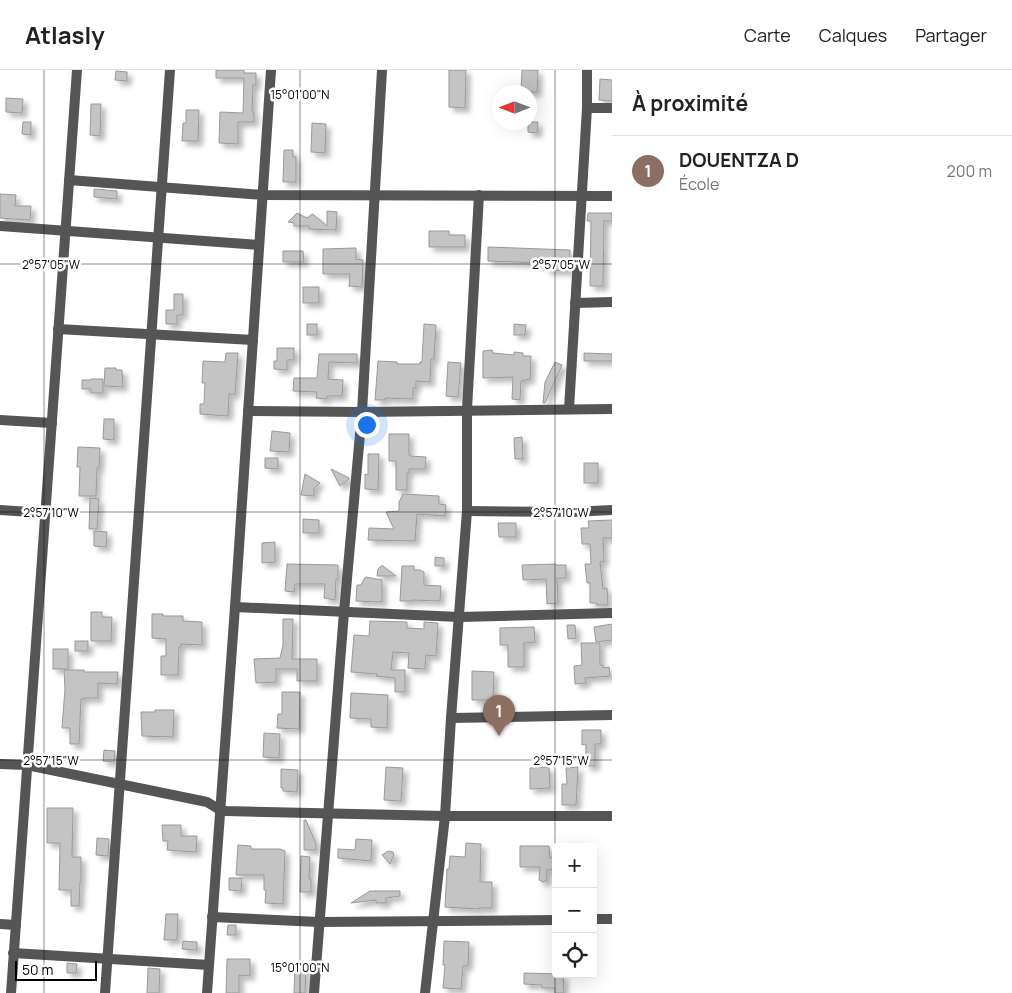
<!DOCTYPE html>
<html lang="fr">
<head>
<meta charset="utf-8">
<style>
	:root { --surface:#fff; --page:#f6f6f6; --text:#202124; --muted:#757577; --line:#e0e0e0; --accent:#7c3aed }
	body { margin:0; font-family:Manrope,sans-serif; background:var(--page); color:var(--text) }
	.controls { position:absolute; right:15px; bottom:15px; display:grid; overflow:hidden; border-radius:5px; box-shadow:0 5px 20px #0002 }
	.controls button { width:45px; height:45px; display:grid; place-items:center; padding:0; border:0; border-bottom:1px solid var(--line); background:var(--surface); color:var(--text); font:25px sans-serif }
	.compass { position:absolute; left:492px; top:15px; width:45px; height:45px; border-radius:50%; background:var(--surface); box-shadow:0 5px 20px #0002; rotate:270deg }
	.scale { position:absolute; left:15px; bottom:12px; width:82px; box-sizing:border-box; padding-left:5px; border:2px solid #000; border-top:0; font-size:14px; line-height:18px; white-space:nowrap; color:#000; -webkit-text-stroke:4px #fff; paint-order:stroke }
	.you { position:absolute; left:366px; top:354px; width:18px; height:18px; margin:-12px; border:4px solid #fff; border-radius:50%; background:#1a73e8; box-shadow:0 0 0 8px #1a73e833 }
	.badge { display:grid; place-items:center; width:32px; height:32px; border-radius:50%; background:var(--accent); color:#fff; font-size:16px; font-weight:700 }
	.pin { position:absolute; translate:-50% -41px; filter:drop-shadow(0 1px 2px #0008) }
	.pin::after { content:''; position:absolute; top:26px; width:18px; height:15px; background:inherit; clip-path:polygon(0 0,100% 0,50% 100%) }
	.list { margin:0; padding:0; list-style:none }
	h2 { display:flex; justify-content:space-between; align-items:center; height:65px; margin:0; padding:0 20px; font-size:21px }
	h2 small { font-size:16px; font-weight:400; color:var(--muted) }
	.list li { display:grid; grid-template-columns:32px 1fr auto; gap:15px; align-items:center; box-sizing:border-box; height:70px; padding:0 20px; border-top:1px solid var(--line) }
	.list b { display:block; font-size:19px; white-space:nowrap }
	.list p { margin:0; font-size:16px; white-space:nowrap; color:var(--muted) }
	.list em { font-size:16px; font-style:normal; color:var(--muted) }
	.icon { flex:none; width:28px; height:28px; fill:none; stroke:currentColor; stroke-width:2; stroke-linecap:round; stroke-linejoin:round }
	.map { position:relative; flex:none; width:612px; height:923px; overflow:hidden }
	header { display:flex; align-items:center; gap:30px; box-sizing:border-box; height:70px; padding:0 25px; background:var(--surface); border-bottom:1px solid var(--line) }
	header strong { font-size:24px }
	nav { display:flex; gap:28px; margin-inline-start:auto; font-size:18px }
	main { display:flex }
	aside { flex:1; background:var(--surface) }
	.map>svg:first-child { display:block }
	.building { fill:#c4c4c4; stroke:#999; filter:url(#shadow) }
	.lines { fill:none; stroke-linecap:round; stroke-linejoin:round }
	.minor { stroke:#555; stroke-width:10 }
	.ticks { fill:none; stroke:#000; stroke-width:1; stroke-opacity:0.45 }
	.ticks-label { font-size:12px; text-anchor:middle; fill:#000; stroke:#fff; stroke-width:5; stroke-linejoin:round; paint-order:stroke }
</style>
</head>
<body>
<header>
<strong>Atlasly</strong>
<nav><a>Carte</a><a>Calques</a><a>Partager</a></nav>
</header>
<main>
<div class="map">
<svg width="612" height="923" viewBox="0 0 612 923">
	<defs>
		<filter id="shadow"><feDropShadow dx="4.5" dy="4.5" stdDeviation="2.5" flood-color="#0004"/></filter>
	</defs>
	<rect width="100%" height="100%" fill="#fff"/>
	<!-- building -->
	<g class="building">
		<path d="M216,0H244V3H256V15H253L252,42H254V52H238V74L219,73L220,42L243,43L244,8H216Z"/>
		<path d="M449,0H466L465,38L449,37Z"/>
		<path d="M522,0H538L537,22H521Z"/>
		<path d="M116,1L127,2V11L115,10Z"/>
		<path d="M600,9L612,10V31L599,30Z"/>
		<path d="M6,28L23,29L22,43L6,42Z"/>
		<path d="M91,34H101L100,66L90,65Z"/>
		<path d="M186,40H199L198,71H182L183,53H186Z"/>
		<path d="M23,52H31V65L22,64Z"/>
		<path d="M528,52H538L537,63L528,62Z"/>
		<path d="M312,53L326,54L325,83L311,82Z"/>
		<path d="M284,80H293V87H296V112H283Z"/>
		<path d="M94,119L117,121V129L94,127Z"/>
		<path d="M0,124L16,125L15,136H31L30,150L0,148Z"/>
		<path d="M327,141L337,142L336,160L309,159V156H294V153L288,152L297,143L307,148L312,144L314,145L327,156Z"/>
		<path d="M588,143H612V151H604L603,216H590L591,151H587Z"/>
		<path d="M429,161H449V165H465V177H429Z"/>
		<path d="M488,177L570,180L569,201L546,200V193L488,191Z"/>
		<path d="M356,178V189L363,190L362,217L349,216L350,204H323V179Z"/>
		<path d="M283,181H303L304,192H283Z"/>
		<rect x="303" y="217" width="16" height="16"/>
		<path d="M174,224H183V245H177V254H166V240H174Z"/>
		<rect x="307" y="254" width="10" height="11"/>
		<path d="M424,254L436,255L434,289H431L430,312L416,311V318H413V329L385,328V330H375L378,291L397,292V294H420V292H422Z"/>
		<path d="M514,254L526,255L525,265H514Z"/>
		<path d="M277,278H294V290H287V300L274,299V291H277Z"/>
		<path d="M492,280L493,283L514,285V282L523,283V286H531L530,309L521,311L520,330L512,329L513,307L483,308V281Z"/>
		<path d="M226,283H238L235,324H229L228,346L200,344V334H204L205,313H202L203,291L225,292Z"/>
		<path d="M584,283L612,284V291H584Z"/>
		<path d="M319,284H357V293L329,292L328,309L343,310L342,326H327V329L316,328L317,322L293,321L294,308H317Z"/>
		<path d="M448,292L461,293L458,327L446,326Z"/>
		<path d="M555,292L562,295L545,333H543L545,312Z"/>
		<path d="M105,298H116V300H122L123,317L104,316Z"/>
		<path d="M91,309H103V323H91V319H82V310H91Z"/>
		<path d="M104,349H114V370L103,369Z"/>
		<path d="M272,361L290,363L289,382L270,381Z"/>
		<path d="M389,364H409V385H410V386L426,387L425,399H409V403H407V420H396V391H389Z"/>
		<path d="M522,367L523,389H515L514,368Z"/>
		<path d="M78,377L100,378L99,398H97L96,426H79L80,397H77Z"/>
		<path d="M368,384H379L378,420L365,419V404L368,405Z"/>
		<path d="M265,388H278V399L265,398Z"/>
		<rect x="584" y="393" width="14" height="20"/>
		<path d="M331,399L349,408V409L340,416Z"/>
		<path d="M305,404L320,413L314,418V426L301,425Z"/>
		<path d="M403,424L439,426V434L446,435L445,446L417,444L415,471L368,470L369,458L394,459L386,442L399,441V432Z"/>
		<path d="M90,428L99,429L97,459H89Z"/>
		<path d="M303,449L319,450V463H303Z"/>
		<path d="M612,450V468H603L604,491L600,492L603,519L607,518L608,535H597V533H590V513H587L585,494H591L590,474H582L581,458H589L588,451Z"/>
		<path d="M498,453H516V467H499Z"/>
		<path d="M94,461L107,462L106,477L94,476Z"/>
		<path d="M275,472V492L262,493V473Z"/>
		<path d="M435,487L444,488V496H435Z"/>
		<path d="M287,494L338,495V509H336L335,530L324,528L325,514H295L294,522L285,521Z"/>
		<path d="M556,494V495H566V508H557L558,533L547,534L546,509L523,510L522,495Z"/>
		<path d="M381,496H383L396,506H377L378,499Z"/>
		<path d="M402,496H414V500H420L424,502V515L441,516L440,531L412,530V531H400Z"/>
		<path d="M366,507L382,510V532L356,531L357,515H361L364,509Z"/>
		<path d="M91,542H102V547H112L111,571H91Z"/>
		<path d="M152,544H163V546H183V551L202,552V575L181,574V577H179L178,605H161V586H166V569L152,568Z"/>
		<path d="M283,549H293L292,589H317V611H297V599H276V612L256,613L254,589L280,588L283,575Z"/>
		<path d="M370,551L407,552V558L424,559V552L438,553L436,586L426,585L425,599L408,598L409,583L393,582L391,600H405V622H395V608L376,606L377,604L351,602L354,565L369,566Z"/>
		<path d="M612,554V570L596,572L594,557Z"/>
		<path d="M567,555H575L576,568L568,569Z"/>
		<path d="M534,557L535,572L524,573V597H508V575H500V558Z"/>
		<rect x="75" y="571" width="13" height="10"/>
		<path d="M581,573H600V595H603V598L609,597L610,606L585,608L586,613L575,614L574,596L582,595Z"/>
		<rect x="53" y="579" width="15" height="20"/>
		<path d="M64,600H84V602H118L117,614L98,613V628H84V629H81L79,674H70V658H62L65,619Z"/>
		<path d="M472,601L494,602L493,630H472Z"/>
		<path d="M282,622H300L299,659L277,658L278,644H282Z"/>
		<path d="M351,623L388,625L387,658L371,657V649L350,648Z"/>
		<path d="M155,640H174L173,667L142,666L141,642H155Z"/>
		<path d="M582,660H601V674H595V696H586V674L582,675Z"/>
		<path d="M264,663L280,664L279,688L263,687Z"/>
		<path d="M104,680L115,681L114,692L103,691Z"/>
		<path d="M386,697L403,698L401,731L384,730Z"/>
		<path d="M549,697L550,718L530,719V698Z"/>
		<path d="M578,697L576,735H562V714H567L566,698Z"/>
		<path d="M281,699L298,700L297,722L283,721V718H281Z"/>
		<path d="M47,738H73L72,787H81V812H80V813L79,836H71V820H59L60,773H47Z"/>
		<path d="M304,750H306L316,774V780H304Z"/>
		<path d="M162,755H181V766H197L196,782L167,780L168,771H163Z"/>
		<path d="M97,768L109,769L108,786L96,785Z"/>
		<path d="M356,769L372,770L371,791L338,788V779L355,780Z"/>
		<path d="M466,773L481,774L480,812H492V838H479V839L445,837L447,799H449L450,786L465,787Z"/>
		<path d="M238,775L251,776V779H280L285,781L283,834L265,833L266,820H264V805H236Z"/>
		<path d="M520,776H549L550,788H555L556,799L547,800V808L546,811L543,812L539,810L540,797H520Z"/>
		<path d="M388,781L393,782L394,785L390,794L382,785Z"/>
		<path d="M301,786L310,787L309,809H311V822H300Z"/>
		<path d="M229,808H242L241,821L229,820Z"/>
		<path d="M370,821H400V826L386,828V833H376V830L351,833Z"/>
		<path d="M166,844H178L177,870H164Z"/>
		<path d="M228,855H236V865H227Z"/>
		<path d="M183,871L197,872V880L182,879Z"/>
		<path d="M444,871L469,872L468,896H463L461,919L443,918L445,895H443Z"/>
		<path d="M227,889H250V906L239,905V923H226Z"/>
		<path d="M67,893L77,894L76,903H67Z"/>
		<path d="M295,896H306L305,923H294Z"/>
		<path d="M148,898L160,899L159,923H147Z"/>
		<path d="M524,903L563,904L564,923H555V918H542V915L524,914Z"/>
	</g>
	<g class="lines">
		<!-- minor -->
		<g class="minor">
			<path d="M587,38H612"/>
			<path d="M69,110L263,125L612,126"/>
			<path d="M0,156L259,175"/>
			<path d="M575,233L612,232"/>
			<path d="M58,259L253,270"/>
			<path d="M569,339L587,38V0"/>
			<path d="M248,341L362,342L612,339"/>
			<path d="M0,350L52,353"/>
			<path d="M0,440L45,443"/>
			<path d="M467,441L572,442L612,440"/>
			<path d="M235,537L459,547L612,543"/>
			<path d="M451,648L612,645"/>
			<path d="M0,694L27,695L207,732L220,740L226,741L445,746H612"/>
			<path d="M212,847L319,852L556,850"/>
			<path d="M593,849H612"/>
			<path d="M0,854L16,855"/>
			<path d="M13,883L209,895"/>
			<path d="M11,923L77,0"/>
			<path d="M105,923L170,0"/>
			<path d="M207,923L235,537L271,0"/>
			<path d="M314,923L344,542L362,342L382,0"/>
			<path d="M425,923L445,746L451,648L467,441V339L479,125"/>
		</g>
	</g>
	<!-- ticks -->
	<path class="ticks" d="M44,0V923M300,0V923M555,0V923M0,194H612M0,442H612M0,690H612"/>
	<g class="ticks-label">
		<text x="300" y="29">15°01'00"N</text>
		<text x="561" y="199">2°57'05"W</text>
		<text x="51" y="199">2°57'05"W</text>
		<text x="561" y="447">2°57'10"W</text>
		<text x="51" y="447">2°57'10"W</text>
		<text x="561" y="695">2°57'15"W</text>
		<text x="51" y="695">2°57'15"W</text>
		<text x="300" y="902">15°01'00"N</text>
	</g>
</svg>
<div class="controls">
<button>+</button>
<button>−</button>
<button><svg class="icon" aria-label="locate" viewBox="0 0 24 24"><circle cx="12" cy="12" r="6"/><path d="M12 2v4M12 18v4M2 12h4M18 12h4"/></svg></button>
</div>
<svg class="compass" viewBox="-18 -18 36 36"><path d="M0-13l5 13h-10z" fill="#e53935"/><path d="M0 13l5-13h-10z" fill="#757577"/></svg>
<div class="scale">50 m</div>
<div class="you"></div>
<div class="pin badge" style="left:499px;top:666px;background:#8d6e63">1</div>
</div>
<aside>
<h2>À proximité<small></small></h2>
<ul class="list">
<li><span class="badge" style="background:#8d6e63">1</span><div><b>DOUENTZA D</b><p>École</p></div><em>200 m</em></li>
</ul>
</aside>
</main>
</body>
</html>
